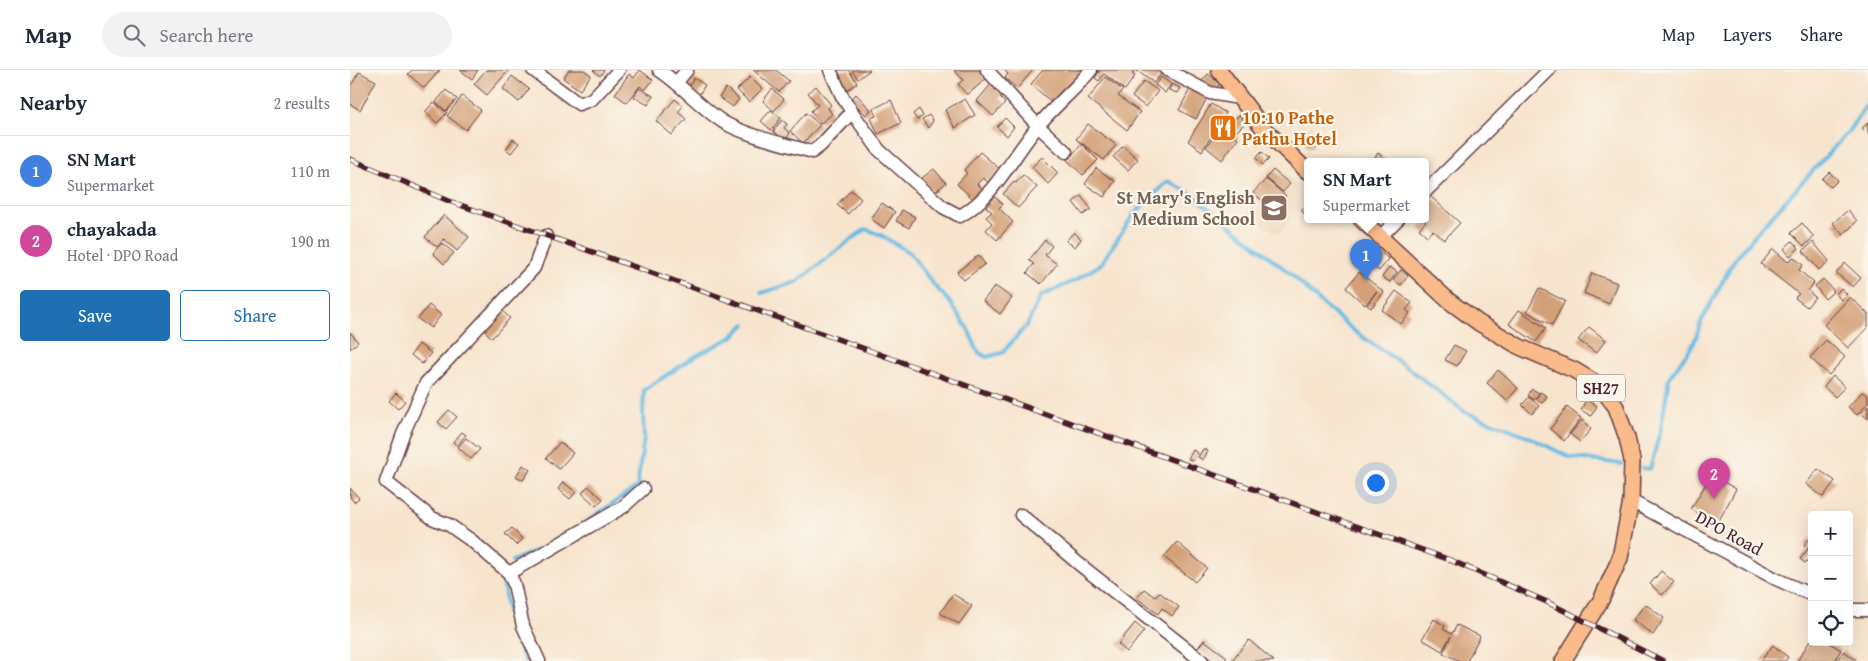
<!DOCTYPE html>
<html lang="en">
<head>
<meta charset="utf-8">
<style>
	:root { --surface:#fff; --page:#f2f2f3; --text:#1f2937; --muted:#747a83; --line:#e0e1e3; --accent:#1f6fb2 }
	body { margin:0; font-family:"Gentium Book Plus",serif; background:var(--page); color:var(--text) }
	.controls { position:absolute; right:15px; bottom:15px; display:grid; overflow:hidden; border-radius:5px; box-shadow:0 5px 20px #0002 }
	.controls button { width:45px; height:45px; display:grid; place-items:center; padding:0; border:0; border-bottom:1px solid var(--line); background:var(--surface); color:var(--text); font:25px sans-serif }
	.you { position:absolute; left:1025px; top:412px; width:18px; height:18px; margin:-12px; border:4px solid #fff; border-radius:50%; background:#1a73e8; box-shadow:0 0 0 8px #1a73e833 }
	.badge { display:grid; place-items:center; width:32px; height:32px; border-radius:50%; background:var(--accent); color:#fff; font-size:16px; font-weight:700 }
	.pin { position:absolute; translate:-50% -41px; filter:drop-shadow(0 1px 2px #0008) }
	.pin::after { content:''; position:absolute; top:26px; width:18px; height:15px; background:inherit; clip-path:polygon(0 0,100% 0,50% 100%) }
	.popup { position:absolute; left:954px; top:88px; width:125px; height:65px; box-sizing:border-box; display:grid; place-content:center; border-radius:5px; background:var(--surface); filter:drop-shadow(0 1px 4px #0005); font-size:16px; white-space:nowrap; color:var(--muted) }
	.popup b { font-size:19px; color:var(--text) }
	.popup::after { content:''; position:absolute; left:50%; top:100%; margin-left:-10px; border:10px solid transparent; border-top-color:var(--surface) }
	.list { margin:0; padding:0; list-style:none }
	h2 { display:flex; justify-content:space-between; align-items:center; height:65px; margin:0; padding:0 20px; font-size:21px }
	h2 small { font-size:16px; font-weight:400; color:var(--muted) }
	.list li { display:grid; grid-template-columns:32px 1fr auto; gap:15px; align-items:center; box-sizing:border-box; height:70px; padding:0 20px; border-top:1px solid var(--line) }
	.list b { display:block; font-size:19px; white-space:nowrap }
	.list p { margin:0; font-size:16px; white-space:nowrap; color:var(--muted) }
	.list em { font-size:16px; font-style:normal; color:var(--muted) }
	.actions { display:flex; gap:10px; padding:15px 20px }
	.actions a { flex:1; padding:11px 0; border:1px solid var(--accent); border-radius:5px; text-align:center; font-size:18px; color:var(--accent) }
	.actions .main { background:var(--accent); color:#fff }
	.icon { flex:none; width:28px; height:28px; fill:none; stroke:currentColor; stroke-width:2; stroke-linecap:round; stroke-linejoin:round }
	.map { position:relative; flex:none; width:1518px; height:591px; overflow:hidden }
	header { display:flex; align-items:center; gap:30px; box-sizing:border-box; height:70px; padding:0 25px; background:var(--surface); border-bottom:1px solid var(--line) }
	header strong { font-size:24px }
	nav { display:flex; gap:28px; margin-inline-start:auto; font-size:18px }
	.search { width:350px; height:45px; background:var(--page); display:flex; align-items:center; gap:12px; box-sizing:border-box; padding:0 18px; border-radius:28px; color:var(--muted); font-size:19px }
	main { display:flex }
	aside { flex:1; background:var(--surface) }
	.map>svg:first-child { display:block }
	.built { fill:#eed7bb }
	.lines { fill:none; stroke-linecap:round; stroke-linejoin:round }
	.stream { stroke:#67bbe3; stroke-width:4 }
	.building { fill:#d3a078 }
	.minor-casing { stroke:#643d43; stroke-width:15 }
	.major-casing { stroke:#643d43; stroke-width:18 }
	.minor { stroke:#fff; stroke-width:12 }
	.major { stroke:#fabb8b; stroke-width:15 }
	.rail-casing { stroke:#4a1f2b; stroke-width:5.5 }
	.rail { stroke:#fbf7ec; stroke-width:4; stroke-dasharray:11; stroke-linecap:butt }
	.labels { text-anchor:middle; stroke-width:4.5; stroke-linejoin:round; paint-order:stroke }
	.shield { fill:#fbf7ec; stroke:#7f6065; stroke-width:1 }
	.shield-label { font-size:16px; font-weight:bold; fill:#4a1f2b }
	.food-label { font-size:18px; font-weight:bold; fill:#c56008; stroke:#fbf7ec; text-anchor:start }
	.education-label { font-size:18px; font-weight:bold; fill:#785e54; stroke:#fbf7ec; text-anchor:end }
	.street-label { font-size:18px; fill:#4a1f2b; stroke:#fbf7ec }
</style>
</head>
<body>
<header>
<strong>Map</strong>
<div class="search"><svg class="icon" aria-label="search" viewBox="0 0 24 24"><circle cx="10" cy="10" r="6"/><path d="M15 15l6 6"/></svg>Search here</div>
<nav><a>Map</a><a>Layers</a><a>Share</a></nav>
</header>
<main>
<aside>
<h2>Nearby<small>2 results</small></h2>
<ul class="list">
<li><span class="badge" style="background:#3f7fe0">1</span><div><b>SN Mart</b><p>Supermarket</p></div><em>110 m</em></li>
<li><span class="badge" style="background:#d1479c">2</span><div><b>chayakada</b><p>Hotel · DPO Road</p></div><em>190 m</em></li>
</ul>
<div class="actions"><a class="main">Save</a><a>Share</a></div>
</aside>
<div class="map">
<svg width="1518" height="591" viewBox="0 0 1518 591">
	<rect width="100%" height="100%" fill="#fbf7ec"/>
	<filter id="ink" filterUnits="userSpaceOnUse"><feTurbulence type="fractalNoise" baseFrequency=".02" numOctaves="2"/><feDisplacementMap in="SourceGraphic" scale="10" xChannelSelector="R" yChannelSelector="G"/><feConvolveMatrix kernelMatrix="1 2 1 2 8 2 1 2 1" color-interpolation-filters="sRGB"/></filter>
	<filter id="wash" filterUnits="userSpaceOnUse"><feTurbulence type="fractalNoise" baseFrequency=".0096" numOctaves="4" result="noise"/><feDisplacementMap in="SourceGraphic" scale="20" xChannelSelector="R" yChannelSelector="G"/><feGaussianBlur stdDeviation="1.12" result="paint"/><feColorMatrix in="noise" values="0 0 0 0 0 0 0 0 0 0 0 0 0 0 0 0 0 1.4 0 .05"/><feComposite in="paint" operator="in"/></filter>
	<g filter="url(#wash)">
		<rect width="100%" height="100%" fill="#f7e4cd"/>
		<!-- built -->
		<path class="built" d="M924,93L957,124V128L930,164L898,148L901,117Z"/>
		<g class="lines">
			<!-- stream -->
			<g class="stream">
				<path d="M411,223L447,212L499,171L516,159L531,165L560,183L583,214L599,231L618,259L628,282L636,287L652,283L677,255L691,226L726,210L751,194L784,144L818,111L840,123L942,205L971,233L1008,264L1054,295L1115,342L1175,365L1219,387L1271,394"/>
				<path d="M1292,398L1300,399L1311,358L1319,308L1344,273L1351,252L1383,192L1409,160L1498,62L1518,33"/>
				<path d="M239,450L287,417L294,368L293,343L294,320L344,287L382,267L395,254"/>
				<path d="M162,491L188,480"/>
				<path d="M153,510L158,545L175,591"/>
			</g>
		</g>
		<g id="blocks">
			<!-- building -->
			<g class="building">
				<path d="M62,0H90L74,18L58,4Z"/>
				<path d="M110,0H128L122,9Z"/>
				<path d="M136,0H159L137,25L124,14Z"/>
				<path d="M219,0H234L241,5L230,20L213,8Z"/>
				<path d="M243,0H254L250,6Z"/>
				<path d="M290,0L303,10L295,20L290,16L277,33L265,24L279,4L284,8Z"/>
				<path d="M403,0H426L439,11L429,22Z"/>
				<path d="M488,0H499L507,13L497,20L485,2Z"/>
				<path d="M502,0H520L508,9Z"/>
				<path d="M604,0H629L636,9L617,25L608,14L613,10Z"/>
				<path d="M654,0H683L667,19L655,8L658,4Z"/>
				<path d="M693,0H734L715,22L712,20L701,32L681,14Z"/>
				<path d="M750,0H785L782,4L785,6L775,20L754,4L749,11L745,8Z"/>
				<path d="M786,0H806L811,4L804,13Z"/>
				<path d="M9,2L26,11L10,40L0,34V17Z"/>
				<path d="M858,4L870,14L863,22L851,12Z"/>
				<path d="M162,6L179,19L169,32L153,19Z"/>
				<path d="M400,7L412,19L399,32L387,20Z"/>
				<path d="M755,7L773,20L768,26L790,42L777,60L738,29Z"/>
				<path d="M811,7L821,14L815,23L805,15Z"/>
				<path d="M344,8L355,15L349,25L338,19Z"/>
				<path d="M794,11L808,21L796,37L782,27Z"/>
				<path d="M642,13L654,24L650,28L655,33L643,46L627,31Z"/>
				<path d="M822,14L830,18L827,23L819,20Z"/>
				<path d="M466,16L481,35L478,38L482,44L471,53L461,41L468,35L458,23Z"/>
				<path d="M841,17L858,26L846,49L829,40Z"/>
				<path d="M289,18L303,26L298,35L284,27Z"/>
				<path d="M376,18L389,29L383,37L369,27Z"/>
				<path d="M422,19L434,29L424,41L413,31Z"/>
				<path d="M96,20L107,29L96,41L86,32Z"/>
				<path d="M506,24L521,40L516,45L501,30Z"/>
				<path d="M112,26L131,40L116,60L97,46Z"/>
				<path d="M325,29L333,36L328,42L336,49L322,65L306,51Z"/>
				<path d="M615,29L625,45L605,58L595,40Z"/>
				<path d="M541,30L551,53L528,64L521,48L526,46L523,39Z"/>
				<path d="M84,32L97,43L87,53L75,42Z"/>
				<path d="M861,34L876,43L852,81L838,71Z"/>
				<path d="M569,39L573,46L567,50L563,44Z"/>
				<path d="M421,40L431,48L421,60L411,51Z"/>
				<path d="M456,43L470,55L453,73L440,61Z"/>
				<path d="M579,45L583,51L578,58L572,49Z"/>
				<path d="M889,45L896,52L885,63L878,56Z"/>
				<path d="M655,48L664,57L657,66L647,57Z"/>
				<path d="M432,50L437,54L434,58L440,63L435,70L423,61Z"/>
				<path d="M1518,53V64L1512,58Z"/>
				<path d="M738,54L766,75L754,90L726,69Z"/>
				<path d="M872,56L888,68L872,90L856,77Z"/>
				<path d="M960,66L966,71L960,79L954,74Z"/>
				<path d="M163,69L169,73L161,83L156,79Z"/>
				<path d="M732,74L748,90L733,105L717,90Z"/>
				<path d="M773,76L788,89L778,100L763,87Z"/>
				<path d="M630,82L651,100L639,113L633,108L627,114L634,120L624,130L607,114L617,103L614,100Z"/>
				<path d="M912,82L919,89L913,95L906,88Z"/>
				<path d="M1028,83L1038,91H1022Z"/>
				<path d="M692,87L708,103L698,114L682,97Z"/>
				<path d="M746,98L765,111L754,127L735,114Z"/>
				<path d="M584,99L596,113L584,123L572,108Z"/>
				<path d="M923,100L940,114L933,122L916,108Z"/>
				<path d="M1479,102L1488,110L1481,117L1472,109Z"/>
				<path d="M673,105L687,117L668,138L653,124L664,112L666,113Z"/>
				<path d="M916,109L936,126L924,140L903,123Z"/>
				<path d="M501,120L511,129L498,144L487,135Z"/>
				<path d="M1079,125L1110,153L1094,170L1083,160L1077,166L1069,159L1076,151L1073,149H1075V129Z"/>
				<path d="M731,126L741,139L733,145L723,132Z"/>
				<path d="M645,127L653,134L649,138L663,152L647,170L636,160L642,153L636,147L642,142L636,137Z"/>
				<path d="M532,133L545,142L534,158L521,149Z"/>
				<path d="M957,134V147L951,140Z"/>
				<path d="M552,140L565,147L559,158L546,151Z"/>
				<path d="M1498,140L1507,151L1493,165L1483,153Z"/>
				<path d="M94,145L119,167L107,181L94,169L87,177L75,167Z"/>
				<path d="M1452,153L1464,167L1454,176L1441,163Z"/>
				<path d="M724,162L731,169L725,177L716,171Z"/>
				<path d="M695,170L702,176L695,185L707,194L691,214L677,203L684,194L679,190Z"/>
				<path d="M1442,171L1449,178L1440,186L1434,179Z"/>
				<path d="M1463,172L1479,191L1469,200L1453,181Z"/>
				<path d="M92,173L104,183L94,194L83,183Z"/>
				<path d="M1423,179L1438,192L1443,187L1453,195L1449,200L1464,213L1458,221L1465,227L1457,237L1445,228L1449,224L1411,194Z"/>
				<path d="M1028,180L1039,189L1029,201L1018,191Z"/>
				<path d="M628,185L635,194L614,210L607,202Z"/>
				<path d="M1495,193L1511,208L1503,217L1486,203Z"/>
				<path d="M1040,197L1047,202L1040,212L1032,207Z"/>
				<path d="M1051,200L1058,206L1051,215L1043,210Z"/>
				<path d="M1009,202L1034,222L1021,238L1017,235L1027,221L1015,235L996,218Z"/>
				<path d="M1242,203L1267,213L1259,234L1234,223Z"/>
				<path d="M1473,209L1484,221L1475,229L1465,216Z"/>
				<path d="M645,216L662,228L650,244L633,231Z"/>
				<path d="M1189,218L1215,231L1202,255L1177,242Z"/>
				<path d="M1491,218L1497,224L1491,230L1486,224Z"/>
				<path d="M1046,221L1062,233L1056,240L1060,243L1051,254L1032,240Z"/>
				<path d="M1500,227L1518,244V257L1498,278L1474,255Z"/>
				<path d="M79,235L91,245L81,258L68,249Z"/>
				<path d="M148,237L160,248L142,268L130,256Z"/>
				<path d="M1169,240L1196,258L1186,272L1159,254Z"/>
				<path d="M1239,257L1256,270L1246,283L1228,270Z"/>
				<path d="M0,262L8,272L0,279Z"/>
				<path d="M1476,270L1495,287L1479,305L1460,288Z"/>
				<path d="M69,274L81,283L72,294L61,285Z"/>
				<path d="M1104,275L1116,281L1107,296L1095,290Z"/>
				<path d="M1148,300L1168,318L1157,331L1137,313Z"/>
				<path d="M1483,306L1495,317L1485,327L1474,317Z"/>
				<path d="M1182,319L1189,323L1184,330L1178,326Z"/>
				<path d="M1190,322L1197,326L1192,333L1186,329Z"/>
				<path d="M1512,322L1518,326V333L1507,345L1498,337Z"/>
				<path d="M46,323L55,331L48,339L39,331Z"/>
				<path d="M1179,327L1189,336L1182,344L1172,335Z"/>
				<path d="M1236,330L1247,336L1241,346L1231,340Z"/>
				<path d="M1518,336V349L1511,343Z"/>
				<path d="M1217,337L1231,348L1214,371L1200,359Z"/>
				<path d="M99,340L107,347L96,359L88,352Z"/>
				<path d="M1232,350L1241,359L1230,372L1220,364Z"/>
				<path d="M112,362L116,365L107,376L103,372Z"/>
				<path d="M116,368L130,379L121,389L108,377Z"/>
				<path d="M210,372L223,383L209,399L196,388Z"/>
				<path d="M853,379L858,381L853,390L848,387Z"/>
				<path d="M843,380L848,383L843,391L838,389Z"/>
				<path d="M173,395L180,400L173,410L166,406Z"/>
				<path d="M1468,399L1485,411L1473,427L1456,414Z"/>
				<path d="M1361,405L1386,419L1367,454L1341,439Z"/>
				<path d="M213,412L226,422L220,429L208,419Z"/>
				<path d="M238,416L253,429L246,436L232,423Z"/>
				<path d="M0,418L9,428L4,432L0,427Z"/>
				<path d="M162,458L172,469L166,475L155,464Z"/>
				<path d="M1461,467L1462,485L1455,493L1450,489L1458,479L1454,475Z"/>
				<path d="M827,472L857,498L845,512L814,487Z"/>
				<path d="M1311,501L1324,512L1312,525L1300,514Z"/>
				<path d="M794,519L805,527L809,522L829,537L822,546L812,538L808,544L787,528Z"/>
				<path d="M603,524L622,536L609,554L590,543Z"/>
				<path d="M1295,534L1314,548L1303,565L1283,550Z"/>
				<path d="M1084,549L1095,556L1093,559L1102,564L1107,555L1130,566L1117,591H1110L1093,583L1101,566L1092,581L1072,569Z"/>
				<path d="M785,553L794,561L777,582L768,574Z"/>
				<path d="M1462,568V572H1478L1491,580L1484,591H1447Z"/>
				<path d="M854,570L877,587L874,591H863L847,579Z"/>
				<path d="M899,570L924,591H881Z"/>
				<path d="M1423,575L1438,587L1435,591H1411Z"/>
				<path d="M1494,581L1506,590L1505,591H1486Z"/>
			</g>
		</g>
	</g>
	<g filter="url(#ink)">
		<use href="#blocks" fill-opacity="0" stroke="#643d43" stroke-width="1"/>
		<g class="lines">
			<defs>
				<g id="minor">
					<path d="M183,0L229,34L242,29L269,0"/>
					<path d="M309,0C332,15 350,37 373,52C397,66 435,74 462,82L471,75L502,42L529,80L593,137L610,146C645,126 662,87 688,56C704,36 725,20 741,0"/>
					<path d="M480,0L492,26L502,42"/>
					<path d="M637,0L688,56L716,82"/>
					<path d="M817,0L860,23L889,28"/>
					<path d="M327,12L337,0"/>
					<path d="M1075,122L1199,0"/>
					<path d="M1031,166L1048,149"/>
					<path d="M1281,431L1426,509L1462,525"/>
					<path d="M671,445L729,494L852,591"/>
					<path d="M159,503L273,437L293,419"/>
					<path d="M1499,540H1518"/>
					<path d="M189,591L173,556L164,514L159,503L122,471L99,455L82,448L36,412L53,364L76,313L184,198L196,166"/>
				</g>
				<g id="major">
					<path d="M869,0L913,58L957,101"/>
					<path d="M1011,149L1099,231L1129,253L1170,277L1224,300L1249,315L1266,337L1277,368L1282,390L1281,431L1270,488L1251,530L1213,591"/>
				</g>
			</defs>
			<!-- minor casing -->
			<use href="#minor" class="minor-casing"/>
			<!-- major casing -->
			<use href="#major" class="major-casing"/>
			<!-- minor -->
			<use href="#minor" class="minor"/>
			<!-- major -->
			<use href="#major" class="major"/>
			<defs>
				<path id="rail" d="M0,89L99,131L468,262L1100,490L1197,532L1313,591"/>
			</defs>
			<!-- rail casing -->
			<use href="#rail" class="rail-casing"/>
			<!-- rail -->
			<use href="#rail" class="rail"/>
		</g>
	</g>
	<!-- icons -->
	<defs>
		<symbol id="restaurant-square" viewBox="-11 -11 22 22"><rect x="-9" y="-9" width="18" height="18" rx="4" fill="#e8710a" stroke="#fbf7ec"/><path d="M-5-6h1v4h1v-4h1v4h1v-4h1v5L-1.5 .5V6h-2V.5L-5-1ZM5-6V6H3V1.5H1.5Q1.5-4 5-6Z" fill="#fff"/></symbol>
		<symbol id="school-square" viewBox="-11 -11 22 22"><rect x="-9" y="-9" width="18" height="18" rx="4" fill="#8d6e63" stroke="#fbf7ec"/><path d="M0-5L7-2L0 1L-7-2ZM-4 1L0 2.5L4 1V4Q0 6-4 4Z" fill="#fff"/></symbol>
	</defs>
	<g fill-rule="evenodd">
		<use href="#restaurant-square" x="857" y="42" width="32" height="32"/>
		<use href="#school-square" x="908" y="122" width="32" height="32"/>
	</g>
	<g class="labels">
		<!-- shield labels -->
		<rect class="shield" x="1227" y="304.5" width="48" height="27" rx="4"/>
		<g class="shield-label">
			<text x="1251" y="324">SH27</text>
		</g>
		<!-- food labels -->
		<g class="food-label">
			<text x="892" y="54">10:10 Pathe<tspan x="892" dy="21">Pathu Hotel</tspan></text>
		</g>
		<!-- education labels -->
		<g class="education-label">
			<text x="905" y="134">St Mary's English<tspan x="905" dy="21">Medium School</tspan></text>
		</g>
		<!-- street labels -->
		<g class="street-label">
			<text transform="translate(1379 463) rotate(29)" y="6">DPO Road</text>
		</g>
	</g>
</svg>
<div class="controls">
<button>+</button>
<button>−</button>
<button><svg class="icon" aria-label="locate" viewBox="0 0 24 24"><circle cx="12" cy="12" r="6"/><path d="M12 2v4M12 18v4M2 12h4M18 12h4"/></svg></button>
</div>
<div class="you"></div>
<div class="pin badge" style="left:1016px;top:210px;background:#3f7fe0">1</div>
<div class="popup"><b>SN Mart</b>Supermarket</div>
<div class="pin badge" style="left:1364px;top:429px;background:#d1479c">2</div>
</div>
</main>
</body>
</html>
